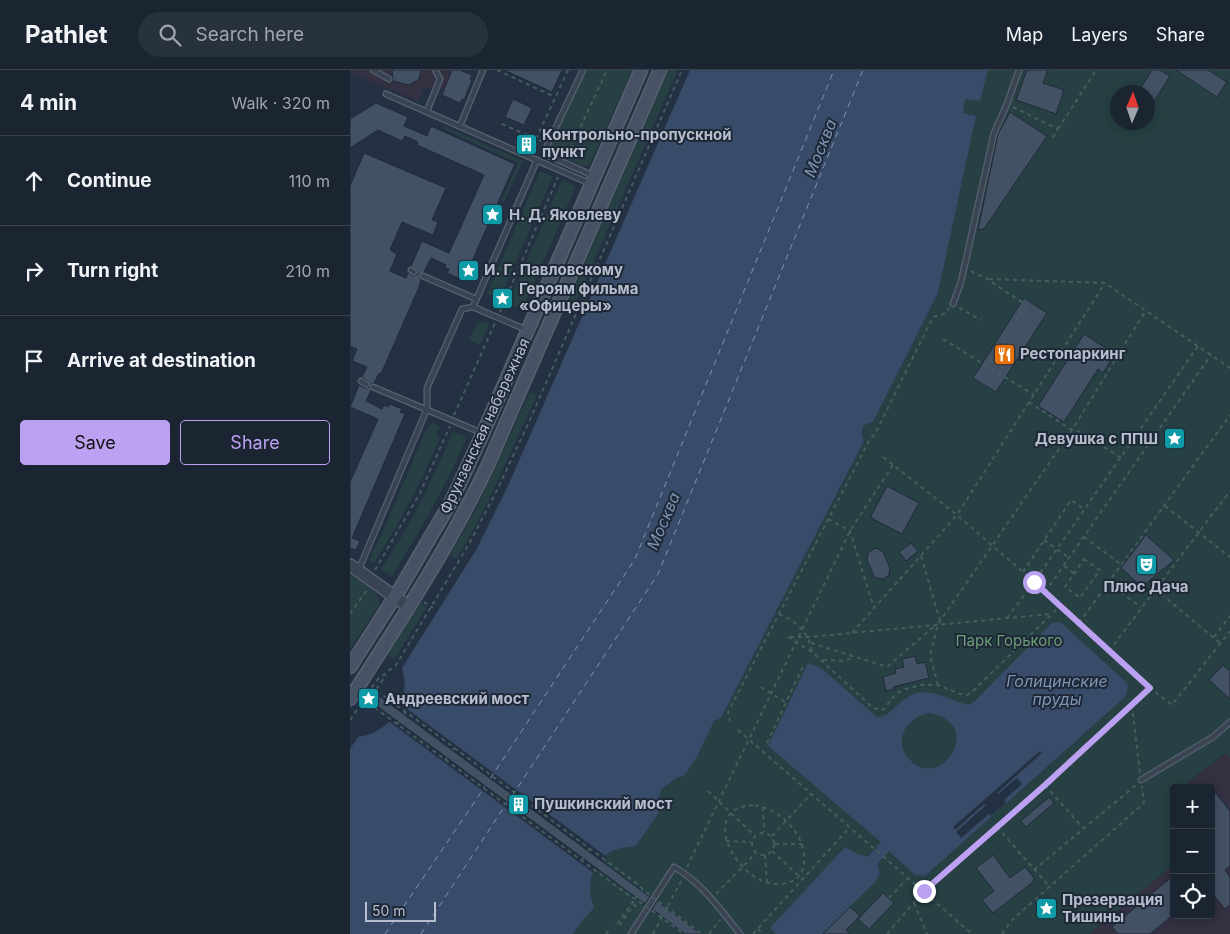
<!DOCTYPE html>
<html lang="en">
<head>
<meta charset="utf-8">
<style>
	:root { --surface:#1b2532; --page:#28313e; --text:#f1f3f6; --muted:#a0a5ac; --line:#39424d; --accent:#bca0f2 }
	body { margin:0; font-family:Inter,sans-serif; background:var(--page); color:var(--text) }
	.controls { position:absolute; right:15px; bottom:15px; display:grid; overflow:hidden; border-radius:5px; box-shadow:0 2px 12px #0003 }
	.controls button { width:45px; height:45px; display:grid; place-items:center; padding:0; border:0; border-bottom:1px solid var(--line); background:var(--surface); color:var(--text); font:25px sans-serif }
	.compass { position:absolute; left:760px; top:15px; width:45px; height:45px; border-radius:50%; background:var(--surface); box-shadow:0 2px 12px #0003; rotate:2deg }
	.scale { position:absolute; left:15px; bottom:12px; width:71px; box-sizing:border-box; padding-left:5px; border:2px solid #b6becc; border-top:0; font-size:14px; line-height:18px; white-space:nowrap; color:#b6becc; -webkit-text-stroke:4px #1e2837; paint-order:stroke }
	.stop { position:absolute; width:15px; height:15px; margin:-11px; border:4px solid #bca0f2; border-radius:50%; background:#fff }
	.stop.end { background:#bca0f2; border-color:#fff; box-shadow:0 1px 5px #0008 }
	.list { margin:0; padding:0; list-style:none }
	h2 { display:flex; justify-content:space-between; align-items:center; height:65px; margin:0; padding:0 20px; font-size:21px }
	h2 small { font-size:16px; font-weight:400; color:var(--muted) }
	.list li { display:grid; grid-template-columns:32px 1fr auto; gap:15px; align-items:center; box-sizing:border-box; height:90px; padding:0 20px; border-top:1px solid var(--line) }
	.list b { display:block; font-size:19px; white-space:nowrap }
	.list em { font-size:16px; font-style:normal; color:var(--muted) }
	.actions { display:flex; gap:10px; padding:15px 20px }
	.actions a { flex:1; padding:11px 0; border:1px solid var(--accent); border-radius:5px; text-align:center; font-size:18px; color:var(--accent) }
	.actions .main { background:var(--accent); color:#111 }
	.icon { flex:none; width:28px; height:28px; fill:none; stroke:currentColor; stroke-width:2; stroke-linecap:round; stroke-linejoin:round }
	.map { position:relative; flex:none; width:880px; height:864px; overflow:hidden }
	header { display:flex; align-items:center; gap:30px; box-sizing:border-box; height:70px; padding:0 25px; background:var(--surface); border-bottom:1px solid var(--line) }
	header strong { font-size:24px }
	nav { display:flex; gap:28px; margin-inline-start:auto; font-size:18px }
	.search { width:350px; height:45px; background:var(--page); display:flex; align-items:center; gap:12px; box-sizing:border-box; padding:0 18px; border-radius:28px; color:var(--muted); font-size:19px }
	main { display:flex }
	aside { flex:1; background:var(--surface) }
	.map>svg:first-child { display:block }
	.medical { fill:#333142 }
	.green { fill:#264043; fill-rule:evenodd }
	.water { fill:#384c6a; fill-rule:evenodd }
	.pier { fill:#243142 }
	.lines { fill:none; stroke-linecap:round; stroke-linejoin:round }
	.ferry { stroke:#7c94b4; stroke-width:1; stroke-dasharray:6 5; stroke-linecap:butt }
	.building { fill:#435164; stroke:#202a39 }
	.service-casing { stroke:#57616f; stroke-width:7 }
	.tertiary-casing { stroke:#57616f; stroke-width:14 }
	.secondary-casing { stroke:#57616f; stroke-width:15 }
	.path { stroke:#455d5f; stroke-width:2; stroke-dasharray:4 4; stroke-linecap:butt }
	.service { stroke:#394351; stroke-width:4.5 }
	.tertiary { stroke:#394351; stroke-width:11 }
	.secondary { stroke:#475265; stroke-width:12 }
	.path-bridge { stroke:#455d5f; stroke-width:2; stroke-dasharray:4 4; stroke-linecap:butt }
	.route { stroke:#bca0f2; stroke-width:6 }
	.labels { text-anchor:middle; stroke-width:4; stroke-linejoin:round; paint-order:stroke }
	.poi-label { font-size:15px; font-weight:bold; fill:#b6becc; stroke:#1e2837; text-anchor:start }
	.street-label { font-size:15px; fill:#b6becc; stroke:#1e2837 }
	.park-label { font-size:15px; fill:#6c9e77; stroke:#1e2837 }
	.water-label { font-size:16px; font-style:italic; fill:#7c94b4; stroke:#1e2837 }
</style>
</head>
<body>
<header>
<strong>Pathlet</strong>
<div class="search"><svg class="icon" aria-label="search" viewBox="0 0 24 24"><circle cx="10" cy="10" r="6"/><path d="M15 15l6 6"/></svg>Search here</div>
<nav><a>Map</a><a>Layers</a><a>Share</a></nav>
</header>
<main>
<aside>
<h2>4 min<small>Walk · 320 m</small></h2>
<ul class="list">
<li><svg class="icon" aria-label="ahead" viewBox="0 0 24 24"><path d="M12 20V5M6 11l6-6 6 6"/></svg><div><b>Continue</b></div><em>110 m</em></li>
<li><svg class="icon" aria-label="right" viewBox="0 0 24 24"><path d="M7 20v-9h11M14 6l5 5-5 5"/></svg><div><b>Turn right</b></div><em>210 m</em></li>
<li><svg class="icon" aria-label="arrive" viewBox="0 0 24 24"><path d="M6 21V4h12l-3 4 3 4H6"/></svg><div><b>Arrive at destination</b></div></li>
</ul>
<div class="actions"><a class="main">Save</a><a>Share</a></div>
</aside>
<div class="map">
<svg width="880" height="864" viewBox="0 0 880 864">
	<rect width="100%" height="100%" fill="#243142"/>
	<!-- medical -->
	<g class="medical">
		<path d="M0,0H102L94,20L74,17L68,31L0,3Z"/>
		<path d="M876,683L880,687V864H739L824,794V845H861V718H831Z"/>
	</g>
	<!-- green -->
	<g class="green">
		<path d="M236,0H282L241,92L237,96H232L205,84L200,77Z"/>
		<path d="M318,0H328L224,237L217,234Z"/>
		<path d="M638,0H880V687L875,683L831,718H824V724L822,726L824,732V794L739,864H223L233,850L244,838L240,824L241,806L257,784L267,779L286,776L308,744L309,727L312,719L326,708L334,706L346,689L364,650L371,648L514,371L512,358L515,354L523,352L588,223L626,46L612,43L615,28L634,11ZM768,22H798V52H768Z"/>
		<path d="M96,57L173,91L154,132L151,131L168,93L95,60Z"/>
		<path d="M190,101L203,106L153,221L150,220L147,228L137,224Z"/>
		<path d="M212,110L225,116V118L173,238L170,239L158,234Z"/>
		<path d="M132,251L140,254L130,275L119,270L127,254Z"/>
		<path d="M180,322L187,325L134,440L107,489L100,485L126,439Z"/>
		<path d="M82,353L90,356L86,366L90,368C72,412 49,453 24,493L19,491L24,478L25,479L78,356L80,357Z"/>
		<path d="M103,362L116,367L115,372C94,419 69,463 42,506L31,499C61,456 82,410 103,362Z"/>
		<path d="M0,505C10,512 31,521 29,535L0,579Z"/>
		<path d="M71,533L77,537L44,590L37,585Z"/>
	</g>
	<!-- water -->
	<g class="water">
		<path d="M340,0H638L630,31L615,29L613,43L626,46L588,223L523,352C510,355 511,359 514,371L371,648L364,651L346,689L334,706L326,708L312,719L309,727L308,744L286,776L267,779L257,784L241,806L240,824L244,838L233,850L223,864H0V679L8,667C42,662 62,631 52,598L126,480L157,418Z"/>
		<path d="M710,552L775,611L778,616L776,626L575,806L565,805L539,781L527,794L530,803L525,812L472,864H426L420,858L495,777L508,784L518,787L531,772L418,676L458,593L471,598L527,647C539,646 541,640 550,633C574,611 594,629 618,635L624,632L702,553ZM580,643C637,654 589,725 558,688C542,668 559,646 580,643Z"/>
	</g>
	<!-- pier -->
	<g class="pier">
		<path d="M49,633L257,787L245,804L37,650Z"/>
		<path d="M690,681L692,683L647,723L648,724L667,708L672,714L654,730L656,733L641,746L639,744L611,768L606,762L636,735L634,734L605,760L603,757Z"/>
	</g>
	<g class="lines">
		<!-- ferry -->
		<g class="ferry">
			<path d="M140,709L285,489L484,0"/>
			<path d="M162,726L308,504L513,0"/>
			<path d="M35,864L136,715"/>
			<path d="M71,864L158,731"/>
		</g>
	</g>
	<!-- building -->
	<g class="building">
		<path d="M42,0H71L69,9L59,15L43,11Z"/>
		<path d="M102,0H110L122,5L120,9L122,10L114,30L112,29L110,33L92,25Z"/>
		<path d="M154,0H212L202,22Z"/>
		<path d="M677,0H698L693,13L714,20L706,44L666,30Z"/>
		<path d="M802,0H810L820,6L798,41V22H788Z"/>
		<path d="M826,0H858L877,12L867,27Z"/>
		<path d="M163,29L182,38L174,55L155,47Z"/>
		<path d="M26,33L58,47L54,56L77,66L81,56L165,94L115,207L111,205L110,209L97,203L99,199L95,198L96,195L81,188L74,202L69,205L71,210L69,217L31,304L29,303L24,313L20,314L18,311L12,307L17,297L2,291L7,279L0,276V116L14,83L96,118L82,150L88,152L83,165L52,152L40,180L47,184L40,201L56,208L58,203L63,206L68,204L67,200L61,196L72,171L99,183L134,105L67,75L68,72L55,66L52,71L28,60L0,78V49Z"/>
		<path d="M660,42L697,66L634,159L628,160L648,64Z"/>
		<path d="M168,64L189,73L185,83L164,74Z"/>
		<path d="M674,228L697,243L646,322L623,308Z"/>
		<path d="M734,264L765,284L753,303L748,299L714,352L688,336Z"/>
		<path d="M9,315L15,318L19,317L21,320L16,331L32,339L34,335L38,337L40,334L52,339L50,342L55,344L2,468L10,471L6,480L0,478V412L28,349L0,337Z"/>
		<path d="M537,416L569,433L552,464L523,449L521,446Z"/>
		<path d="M796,465L824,490L792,517L771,498Z"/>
		<path d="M561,473L568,481L556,491L549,482Z"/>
		<path d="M527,478L533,482L540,498L539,505L533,509L526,508L524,506L517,490L518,483L524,479Z"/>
		<path d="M565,586L567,594L575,592L579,608L543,617L544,619L536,621L533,607L546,603L545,599L554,597L552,589Z"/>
		<path d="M873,595L880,601V629L859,610Z"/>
		<path d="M17,617L300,827L295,834L12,625Z"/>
		<path d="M861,717L880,741V796L875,800L880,807V835L875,839L861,822Z"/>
		<path d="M699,727L704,733L676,757L671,751Z"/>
		<path d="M643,785L660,808L675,797L684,808L683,812L643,843L632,830L644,821L626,798Z"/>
		<path d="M824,805V844L800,864H768L762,857Z"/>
		<path d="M533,823L544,833L519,859L508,849Z"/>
		<path d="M307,831L351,864H335L302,839Z"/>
		<path d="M500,837L510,846L496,860L500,864H473Z"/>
	</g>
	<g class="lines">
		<defs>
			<g id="service">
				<path d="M23,0L39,9"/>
				<path d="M233,0L195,80L199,86L244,106"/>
				<path d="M36,24L241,114"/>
				<path d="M77,41L90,9L85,0"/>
				<path d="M110,56L133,0"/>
				<path d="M61,200L64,202"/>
				<path d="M73,206L126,229"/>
				<path d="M603,234L611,212L644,63L657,34L669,0"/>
				<path d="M123,237L187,90"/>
				<path d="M11,311L16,314"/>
				<path d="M23,317L132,363"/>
				<path d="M9,499L77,339V318L112,239L123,237L177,260"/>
				<path d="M791,710L863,667L880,652"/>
				<path d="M281,864L324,797C351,812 371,840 390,864"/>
			</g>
			<path id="tertiary" d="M0,495L59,537"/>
			<g id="secondary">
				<path d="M0,597L51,517L102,430L133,363L291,0"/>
				<path d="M0,629C49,553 98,479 137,397L310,0"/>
			</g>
		</defs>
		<!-- service casing -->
		<use href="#service" class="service-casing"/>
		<!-- tertiary casing -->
		<use href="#tertiary" class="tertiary-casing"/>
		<!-- secondary casing -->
		<use href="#secondary" class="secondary-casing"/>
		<!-- path -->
		<g class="path">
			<path d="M147,0L205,27"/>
			<path d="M663,37L708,59L702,69"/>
			<path d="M152,54L193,72"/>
			<path d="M708,59L746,0"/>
			<path d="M306,63L321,70"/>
			<path d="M186,69L218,0"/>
			<path d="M217,86L257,0"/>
			<path d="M621,201L637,209L676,235L637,296"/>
			<path d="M639,209L755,213L880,298"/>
			<path d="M609,238L631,250"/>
			<path d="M150,242L208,107"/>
			<path d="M593,269L684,325"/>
			<path d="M679,332L722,360L731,362L771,388"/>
			<path d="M104,345L145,253"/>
			<path d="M533,387L607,445L673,502L800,618L822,635L880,561"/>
			<path d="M815,436L880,487"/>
			<path d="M478,449L500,461L524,538"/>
			<path d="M734,467L772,495"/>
			<path d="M694,470L719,488"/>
			<path d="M571,486L590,551"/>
			<path d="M734,489L750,500L730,528L715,517Z"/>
			<path d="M714,496L724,503"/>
			<path d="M25,500L70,423L100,356"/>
			<path d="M673,502L721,430L734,439"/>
			<path d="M758,513L791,537"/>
			<path d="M805,519L870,573"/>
			<path d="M695,522L861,285"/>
			<path d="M74,532L83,538"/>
			<path d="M0,544L17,520"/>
			<path d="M429,544C446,551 459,562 462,582"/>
			<path d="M657,548L684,512L848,276"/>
			<path d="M729,553L880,345"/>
			<path d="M502,563L607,445L755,213"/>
			<path d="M438,567L462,582L523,638L533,640L545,625L552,620L571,615H588L610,624L617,625L623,621L710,536"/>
			<path d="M440,567H459L701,544"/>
			<path d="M864,567L880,546"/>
			<path d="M461,573L531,595L538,596L587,554"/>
			<path d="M759,581L880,421"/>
			<path d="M473,590L495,591L504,587"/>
			<path d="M588,615L580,585L588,554L722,360L796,240"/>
			<path d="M411,617L435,632"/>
			<path d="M17,624L28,609L46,595L119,474L147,420L179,352L332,0"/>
			<path d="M782,635L790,704"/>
			<path d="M13,639L36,605"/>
			<path d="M54,644L56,642"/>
			<path d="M0,650L9,637"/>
			<path d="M380,652L378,642L520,369L525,364L583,247L594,244L599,238"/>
			<path d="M47,654L49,652"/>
			<path d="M388,660L622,864"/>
			<path d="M417,673L454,594"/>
			<path d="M103,680L104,678"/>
			<path d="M95,690L97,688"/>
			<path d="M695,715L733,758"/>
			<path d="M358,721L405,766"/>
			<path d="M405,735C433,740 460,769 453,798C451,809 441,813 430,814C387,817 345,736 405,735Z"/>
			<path d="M413,737L414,762"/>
			<path d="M647,757L699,816"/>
			<circle cx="413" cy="774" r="11"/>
			<path d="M422,766L461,724"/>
			<path d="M376,771L401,772"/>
			<path d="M425,774H452"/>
			<path d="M238,781L240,778"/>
			<path d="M422,781L452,809"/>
			<path d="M415,785L417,813"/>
			<path d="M231,791L233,788"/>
			<path d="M337,797L500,461L543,395"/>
			<path d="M684,800L786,715"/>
			<path d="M282,819L288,825L267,854L269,856L284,835L288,838"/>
			<path d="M292,821L293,820"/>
			<path d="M366,824L406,783"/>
			<path d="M539,828L558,808"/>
			<path d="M564,833L577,864"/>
			<path d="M408,859L413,864"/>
			<path d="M256,864L261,857"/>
			<path d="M303,864L331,811"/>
			<path d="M359,864L370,850"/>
			<path d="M403,864L500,757"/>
			<path d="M537,864L574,821L695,715L800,618"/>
			<path d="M652,864L661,851L794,733L792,716"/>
		</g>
		<!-- service -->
		<use href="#service" class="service"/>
		<!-- tertiary -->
		<use href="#tertiary" class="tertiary"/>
		<!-- secondary -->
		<use href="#secondary" class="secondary"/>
		<!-- path-bridge -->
		<g class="path-bridge">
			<path d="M26,623L34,626L56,642L290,816L293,820L352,864"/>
			<path d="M20,631L25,638L47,654L281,827L286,829L334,864"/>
		</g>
	</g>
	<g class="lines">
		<!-- route -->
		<path class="route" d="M574,821L695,715L800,618L684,512"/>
	</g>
	<!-- icons -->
	<defs>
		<symbol id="building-square" viewBox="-11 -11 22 22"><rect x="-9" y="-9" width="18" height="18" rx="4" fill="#0f9aa8" stroke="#1e2837"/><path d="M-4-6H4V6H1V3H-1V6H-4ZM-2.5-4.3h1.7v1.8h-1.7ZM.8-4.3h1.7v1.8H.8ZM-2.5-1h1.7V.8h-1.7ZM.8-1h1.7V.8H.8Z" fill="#fff"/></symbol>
		<symbol id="sight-square" viewBox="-11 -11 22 22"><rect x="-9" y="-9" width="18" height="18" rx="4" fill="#0f9aa8" stroke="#1e2837"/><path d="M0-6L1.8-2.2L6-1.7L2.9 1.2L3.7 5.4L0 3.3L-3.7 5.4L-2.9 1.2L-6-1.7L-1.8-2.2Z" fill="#fff"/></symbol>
		<symbol id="restaurant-square" viewBox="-11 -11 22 22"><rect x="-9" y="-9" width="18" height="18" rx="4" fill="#e8710a" stroke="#1e2837"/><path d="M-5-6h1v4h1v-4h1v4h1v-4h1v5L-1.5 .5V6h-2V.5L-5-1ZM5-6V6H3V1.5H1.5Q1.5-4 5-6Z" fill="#fff"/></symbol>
		<symbol id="theatre-square" viewBox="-11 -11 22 22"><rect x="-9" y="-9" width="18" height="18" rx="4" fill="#0f9aa8" stroke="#1e2837"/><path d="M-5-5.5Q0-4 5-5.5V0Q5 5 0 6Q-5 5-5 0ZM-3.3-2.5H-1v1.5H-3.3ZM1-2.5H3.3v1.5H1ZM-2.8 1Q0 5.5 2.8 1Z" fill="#fff"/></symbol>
	</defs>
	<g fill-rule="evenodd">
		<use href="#building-square" x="164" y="62" width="25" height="25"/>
		<use href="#sight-square" x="130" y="132" width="25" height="25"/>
		<use href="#sight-square" x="106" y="188" width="25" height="25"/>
		<use href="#sight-square" x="140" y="216" width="25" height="25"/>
		<use href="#restaurant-square" x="642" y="272" width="25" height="25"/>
		<use href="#sight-square" x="812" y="356" width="25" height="25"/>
		<use href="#theatre-square" x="784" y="482" width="25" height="25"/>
		<use href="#sight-square" x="6" y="616" width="25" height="25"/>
		<use href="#building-square" x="156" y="722" width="25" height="25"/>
		<use href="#sight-square" x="684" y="826" width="25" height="25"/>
	</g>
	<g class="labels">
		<!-- poi labels -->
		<g class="poi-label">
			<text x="192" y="70">Контрольно-пропускной<tspan x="192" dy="17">пункт</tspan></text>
			<text x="159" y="150">Н. Д. Яковлеву</text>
			<text x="134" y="205">И. Г. Павловскому</text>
			<text x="169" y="224">Героям фильма<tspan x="169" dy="17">«Офицеры»</tspan></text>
			<text x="670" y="289">Рестопаркинг</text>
			<text x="808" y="374" text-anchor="end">Девушка с ППШ</text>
			<text x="796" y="522" text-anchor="middle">Плюс Дача</text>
			<text x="35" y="634">Андреевский мост</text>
			<text x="184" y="739">Пушкинский мост</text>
			<text x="712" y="835">Презервация<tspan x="712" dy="17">Тишины</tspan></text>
		</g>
		<!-- street labels -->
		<g class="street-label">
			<text transform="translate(135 356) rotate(-65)" y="5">Фрунзенская набережная</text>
		</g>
		<!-- park labels -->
		<g class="park-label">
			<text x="659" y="576">Парк Горького</text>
		</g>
		<!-- water labels -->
		<g class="water-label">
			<text transform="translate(470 78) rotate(-68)" y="6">Москва</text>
			<text transform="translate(313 451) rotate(-67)" y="6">Москва</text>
			<text x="707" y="617">Голицинские<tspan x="707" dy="18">пруды</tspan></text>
		</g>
	</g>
</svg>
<div class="controls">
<button>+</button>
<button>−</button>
<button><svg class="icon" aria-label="locate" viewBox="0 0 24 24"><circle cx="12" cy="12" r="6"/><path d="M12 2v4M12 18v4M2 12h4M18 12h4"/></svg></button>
</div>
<svg class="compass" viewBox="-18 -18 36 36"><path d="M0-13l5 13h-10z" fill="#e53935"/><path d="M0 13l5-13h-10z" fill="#a0a5ac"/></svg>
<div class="scale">50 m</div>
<div class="stop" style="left:684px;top:512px"></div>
<div class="stop end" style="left:574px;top:821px"></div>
</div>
</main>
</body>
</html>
